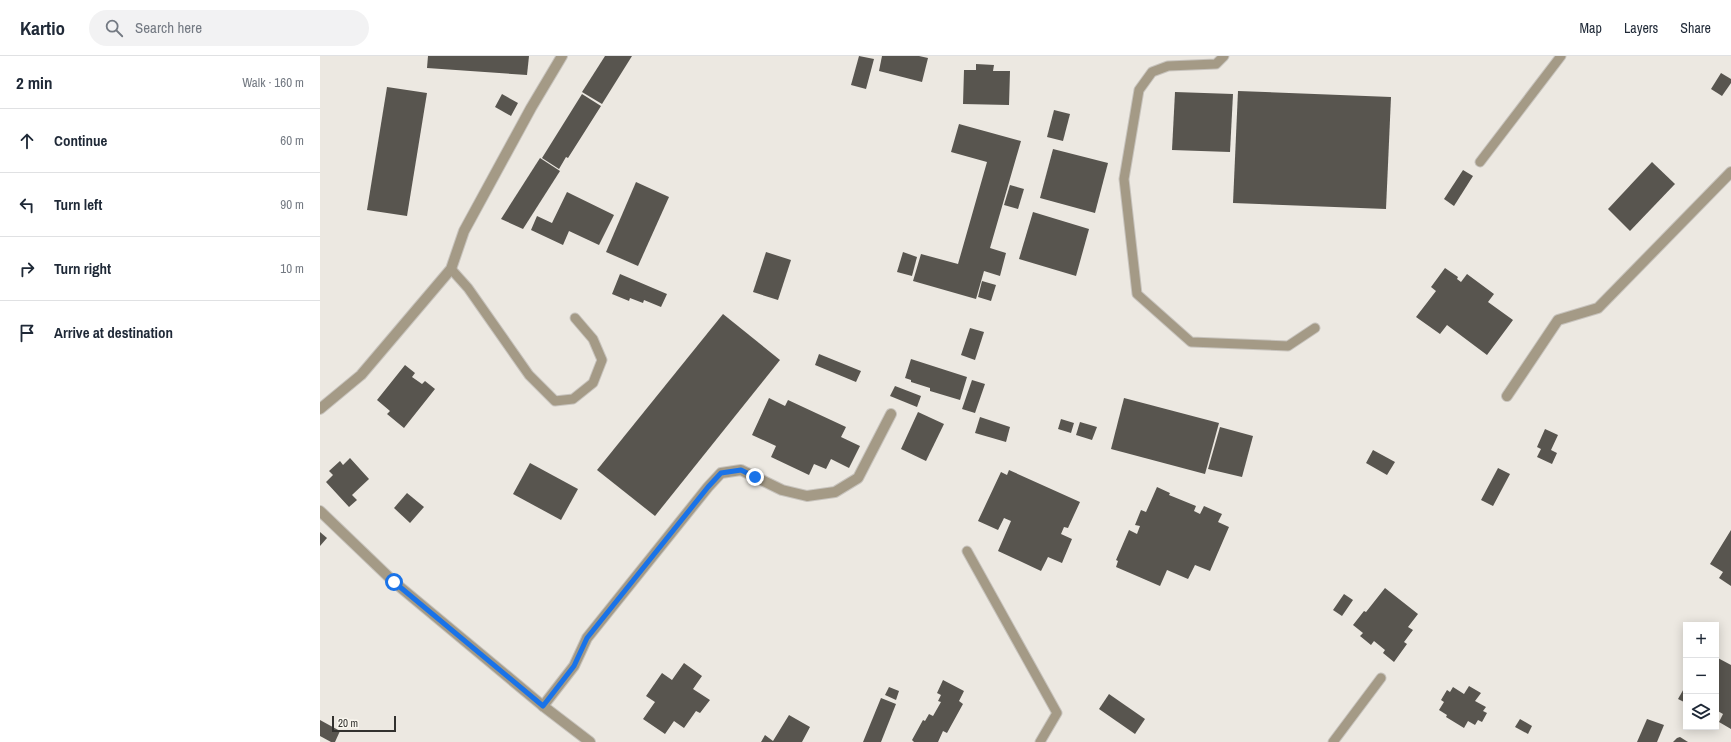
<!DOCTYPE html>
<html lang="en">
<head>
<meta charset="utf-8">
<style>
	:root { --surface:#fff; --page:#f2f2f3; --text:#1f2937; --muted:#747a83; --line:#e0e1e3 }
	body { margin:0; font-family:"Archivo Narrow",sans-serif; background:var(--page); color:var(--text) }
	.controls { position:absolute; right:12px; bottom:12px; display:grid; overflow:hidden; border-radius:0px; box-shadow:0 2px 10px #0003 }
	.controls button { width:36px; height:36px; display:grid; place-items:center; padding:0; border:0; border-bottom:1px solid var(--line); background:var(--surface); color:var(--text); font:20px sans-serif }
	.scale { position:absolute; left:12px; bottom:10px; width:64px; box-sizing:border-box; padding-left:4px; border:2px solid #32312e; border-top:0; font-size:11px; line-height:14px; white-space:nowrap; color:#32312e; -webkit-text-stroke:3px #f9f6ee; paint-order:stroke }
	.stop { position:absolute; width:12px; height:12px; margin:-9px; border:3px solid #1a73e8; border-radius:50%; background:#fff }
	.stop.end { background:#1a73e8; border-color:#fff; box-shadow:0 1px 4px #0008 }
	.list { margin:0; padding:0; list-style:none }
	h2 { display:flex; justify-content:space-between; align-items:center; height:52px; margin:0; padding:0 16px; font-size:17px }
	h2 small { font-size:13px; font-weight:400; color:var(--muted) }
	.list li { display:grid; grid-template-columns:26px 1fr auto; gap:12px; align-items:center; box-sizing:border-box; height:64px; padding:0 16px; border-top:1px solid var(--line) }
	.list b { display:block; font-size:15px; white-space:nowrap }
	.list em { font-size:13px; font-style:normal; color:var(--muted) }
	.icon { flex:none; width:22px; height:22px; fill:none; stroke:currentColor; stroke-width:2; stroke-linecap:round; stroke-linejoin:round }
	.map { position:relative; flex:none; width:1411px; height:686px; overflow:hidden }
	header { display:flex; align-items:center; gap:24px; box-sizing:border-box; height:56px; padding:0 20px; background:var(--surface); border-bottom:1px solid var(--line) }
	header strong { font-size:19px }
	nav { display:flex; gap:22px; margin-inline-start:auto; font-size:14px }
	.search { width:280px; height:36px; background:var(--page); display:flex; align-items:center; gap:10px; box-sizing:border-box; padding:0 14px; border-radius:22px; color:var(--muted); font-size:15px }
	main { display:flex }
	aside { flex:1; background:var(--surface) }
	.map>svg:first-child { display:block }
	.building { fill:#58554f }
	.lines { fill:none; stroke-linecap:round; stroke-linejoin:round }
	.service-casing { stroke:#c7c3bd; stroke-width:11 }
	.minor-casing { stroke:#c7c3bd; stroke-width:12 }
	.service { stroke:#a49a86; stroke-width:9 }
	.minor { stroke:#a49a86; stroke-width:10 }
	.route { stroke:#1a73e8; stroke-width:5 }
</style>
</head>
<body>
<header>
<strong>Kartio</strong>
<div class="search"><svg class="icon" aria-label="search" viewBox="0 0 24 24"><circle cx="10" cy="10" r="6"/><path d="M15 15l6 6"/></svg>Search here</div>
<nav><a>Map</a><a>Layers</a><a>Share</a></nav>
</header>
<main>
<aside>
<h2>2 min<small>Walk · 160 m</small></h2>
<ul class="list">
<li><svg class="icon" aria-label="ahead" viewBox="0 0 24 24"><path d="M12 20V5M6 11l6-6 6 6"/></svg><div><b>Continue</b></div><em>60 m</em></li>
<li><svg class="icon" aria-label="left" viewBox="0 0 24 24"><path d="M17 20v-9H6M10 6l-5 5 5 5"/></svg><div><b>Turn left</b></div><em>90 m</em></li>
<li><svg class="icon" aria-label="right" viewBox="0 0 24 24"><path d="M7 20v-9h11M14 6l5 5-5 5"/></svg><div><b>Turn right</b></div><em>10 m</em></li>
<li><svg class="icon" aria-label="arrive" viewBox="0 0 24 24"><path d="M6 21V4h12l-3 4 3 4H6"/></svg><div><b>Arrive at destination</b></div></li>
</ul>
</aside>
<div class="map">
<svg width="1411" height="686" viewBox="0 0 1411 686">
	<rect width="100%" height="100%" fill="#ece8e1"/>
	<!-- building -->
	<g class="building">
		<path d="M108,0H209L207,19L107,12Z"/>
		<path d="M285,0H312L282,48L262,36Z"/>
		<path d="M539,0L554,3L546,33L531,29Z"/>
		<path d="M562,0H599L608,2L602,26L559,15Z"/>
		<path d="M656,8L674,9L673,15H690L689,49L643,48L644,14H656Z"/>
		<path d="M1401,17L1411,23V27L1402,40L1391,33Z"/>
		<path d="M67,31L107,37L87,160L47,154Z"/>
		<path d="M918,35L1071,41L1066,153L913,147Z"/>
		<path d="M855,36L913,38L910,96L852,94Z"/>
		<path d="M182,38L198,47L191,60L175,51Z"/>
		<path d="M262,38L281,50L248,102L246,101L239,113L222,102Z"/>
		<path d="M734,54L750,58L743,85L727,81Z"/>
		<path d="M639,68L701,85L670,192L686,197L680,220L664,215L656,243L593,225L601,198L638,208L667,106L631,96Z"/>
		<path d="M733,93L788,107L775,157L720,142Z"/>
		<path d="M220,102L240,115L203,173L181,163Z"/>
		<path d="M1332,106L1355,128L1310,175L1288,153Z"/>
		<path d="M1143,114L1153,120L1134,150L1124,143Z"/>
		<path d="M316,126L349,141L318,210L286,196Z"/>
		<path d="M690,129L704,133L698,153L684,149Z"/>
		<path d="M247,136L294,159L279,189L249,175L243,189L211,174L217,160L232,167Z"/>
		<path d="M713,156L769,173L756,220L699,203Z"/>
		<path d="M446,196L471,204L458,244L433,236Z"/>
		<path d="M583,196L597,201L592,220L577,216Z"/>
		<path d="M1125,212L1138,221L1137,223L1141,226L1147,218L1174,238L1168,246L1193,264L1167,299L1127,269L1120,278L1096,261L1116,235L1111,231Z"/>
		<path d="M300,218L347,238L341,251L324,244L323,247L310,242L309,245L292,238Z"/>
		<path d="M662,225L676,229L671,245L658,241Z"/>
		<path d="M403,258L460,304L335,460L277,414Z"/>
		<path d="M650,272L664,276L655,304L641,299Z"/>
		<path d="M499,298L541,315L536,326L495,309Z"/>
		<path d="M591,303L647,321L640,344L610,335V332L591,326V324L585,322Z"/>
		<path d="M85,309L95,317L92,321L102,328L105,325L115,333L84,372L67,358L70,355L57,344Z"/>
		<path d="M652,324L665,328L655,357L642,353Z"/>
		<path d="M575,330L601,340L597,351L570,340Z"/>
		<path d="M449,342L465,350L468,344L526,371L521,381L540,390L529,412L511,403L506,413L494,408L489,419L451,401L456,390L432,379Z"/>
		<path d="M804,342L899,367L885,418L791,393Z"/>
		<path d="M598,356L624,368L606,405L581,393Z"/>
		<path d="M660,361L690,371L686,386L655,377Z"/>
		<path d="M741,363L754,367L751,377L738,373Z"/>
		<path d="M760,366L777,371L772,384L756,379Z"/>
		<path d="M900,371L933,380L922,421L888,413Z"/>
		<path d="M1225,373L1238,379L1231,394L1237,397L1232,408L1217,401L1221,393L1217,391Z"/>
		<path d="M1053,394L1075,406L1067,419L1046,407Z"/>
		<path d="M30,402L49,423L32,439L37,444L29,451L6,426L13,419L9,415L20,405L23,409Z"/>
		<path d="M210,407L258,433L241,464L193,438Z"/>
		<path d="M1178,412L1190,418L1173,450L1161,444Z"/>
		<path d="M689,414L760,446L748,472L744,471L741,478L752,483L742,507L728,501L721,515L678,495L691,465L684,462L678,474L658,465L681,416L687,419Z"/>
		<path d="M837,431L850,437L849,439L876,450L874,455L880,458L884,450L902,458L898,466L909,471L890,515L875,509L868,523L847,514L840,530L796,511L798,505L796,504L809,474L817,478L820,470L815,469L821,454L826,456Z"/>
		<path d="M87,437L104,451L90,467L74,452Z"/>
		<path d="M1411,474V530L1399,522L1403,516L1390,508Z"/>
		<path d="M0,476L7,482L0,490Z"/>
		<path d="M1065,532L1098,558L1088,571L1093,574L1084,586L1087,588L1074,606L1063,597L1065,594L1054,585L1051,589L1040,580L1043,577L1033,569L1044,555L1046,556Z"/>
		<path d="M1024,538L1033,544L1022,560L1013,554Z"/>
		<path d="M1396,601L1411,609V673L1399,666L1403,658L1396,654Z"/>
		<path d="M364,607L382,620L373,633L390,644L380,657L376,655L364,672L354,665L345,678L323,663L335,646L326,640L342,617L352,624Z"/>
		<path d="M623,624L644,635L639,645L643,648L627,677L623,675L618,686H594L592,684L603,664L605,665L609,658L613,660L621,646L618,645L621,639L617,637Z"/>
		<path d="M1366,629V647L1358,643Z"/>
		<path d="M1149,630L1161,637L1155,645L1166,651L1163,655L1167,657L1162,666L1158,664L1155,669L1148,665L1144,672L1126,661L1127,659L1119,654L1124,646L1121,644L1127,634L1130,636L1133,631L1144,638Z"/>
		<path d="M569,631L579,635L576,644L565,639Z"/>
		<path d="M789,638L825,663L815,678L779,653Z"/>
		<path d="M561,642L576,648L561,686H543Z"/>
		<path d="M469,659L490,671L482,686H441L445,679L453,685Z"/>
		<path d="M1200,663L1212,670L1208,678L1195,671Z"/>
		<path d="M1327,663L1344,669L1337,686H1317Z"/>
		<path d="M0,664L20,675L15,686H11L0,680Z"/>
		<path d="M1360,681L1368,686H1353L1357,682Z"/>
	</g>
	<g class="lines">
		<defs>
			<g id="service">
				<path d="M904,0L896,8L848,10L832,16L819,34L804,123L817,238L871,286L968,290L995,272"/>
				<path d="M1160,106L1241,0"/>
				<path d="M131,213L148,232L209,319L235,345L253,343L273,327L282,304L273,283L255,262"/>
				<path d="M647,495L737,657L720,686"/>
				<path d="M1013,686L1061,622"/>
			</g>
			<g id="minor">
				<path d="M1187,340L1238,264L1278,252L1411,116"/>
				<path d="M0,353L41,319L131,213L144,175L211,52L242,0"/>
				<path d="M0,455L74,526L223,650L270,686"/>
				<path d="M223,650L254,610L267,582L388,431L401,417L421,414L462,434L487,440L515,436L538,422L571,358"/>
			</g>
		</defs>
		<!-- service casing -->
		<use href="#service" class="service-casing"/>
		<!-- minor casing -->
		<use href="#minor" class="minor-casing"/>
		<!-- service -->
		<use href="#service" class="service"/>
		<!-- minor -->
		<use href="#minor" class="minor"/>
	</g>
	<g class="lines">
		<!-- route -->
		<path class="route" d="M74,526L223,650L254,610L267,582L388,431L401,417L421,414L435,421"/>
	</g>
</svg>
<div class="controls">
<button>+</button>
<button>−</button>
<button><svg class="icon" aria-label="layers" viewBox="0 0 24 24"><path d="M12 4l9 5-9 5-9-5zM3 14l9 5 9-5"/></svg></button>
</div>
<div class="scale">20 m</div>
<div class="stop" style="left:74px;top:526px"></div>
<div class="stop end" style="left:435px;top:421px"></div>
</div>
</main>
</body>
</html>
